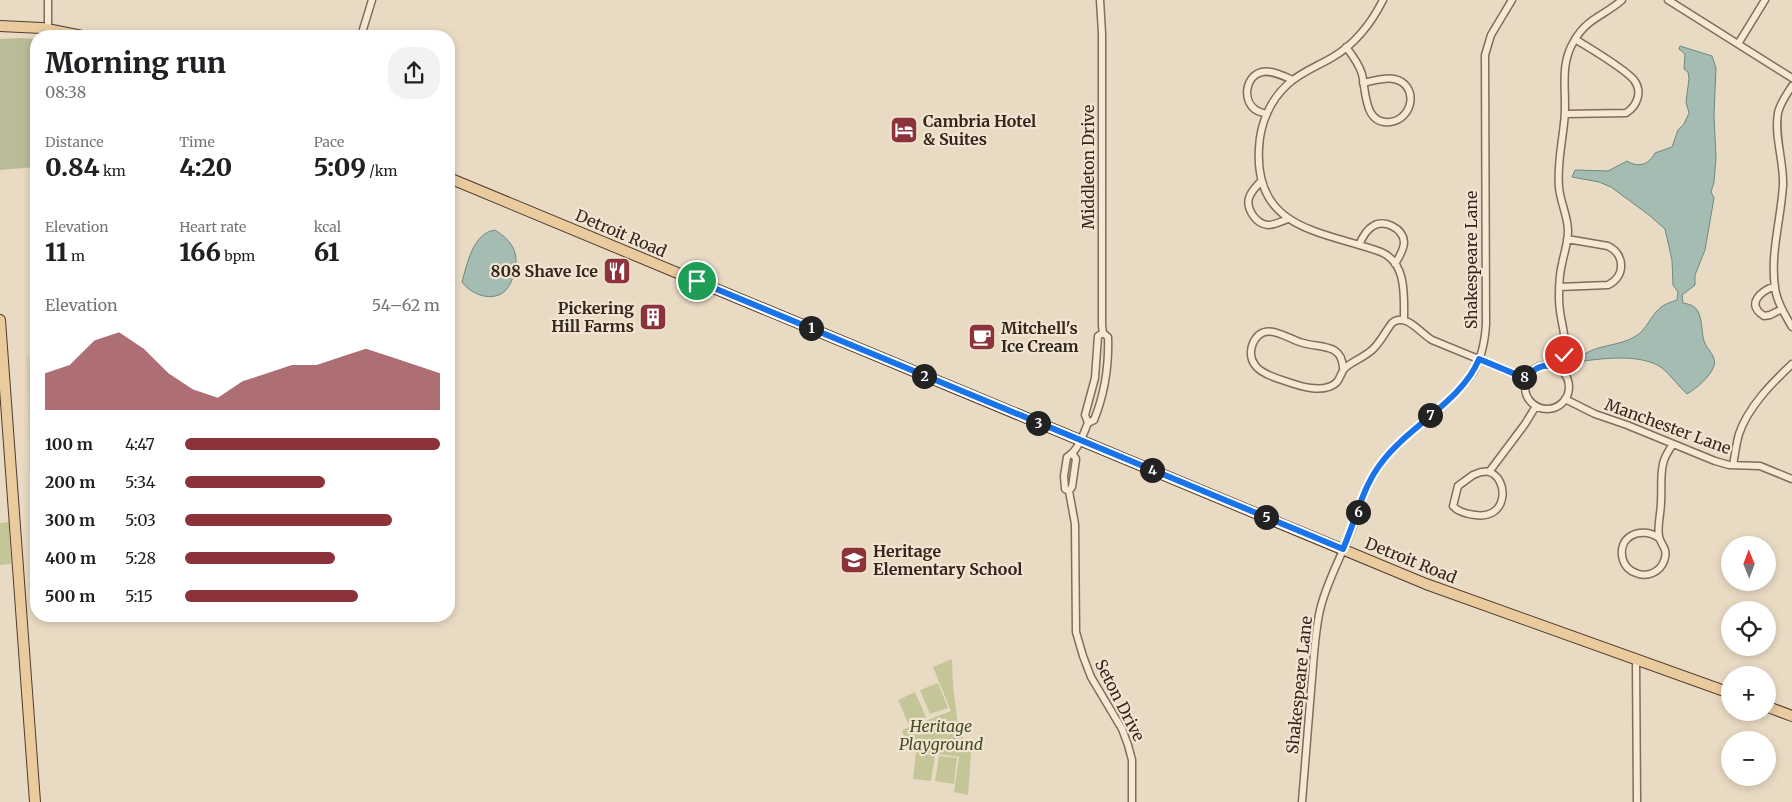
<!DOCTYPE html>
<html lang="en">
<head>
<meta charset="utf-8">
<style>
  body { margin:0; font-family:Merriweather,serif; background:#f2f2f2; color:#202124; height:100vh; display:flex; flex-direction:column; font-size:19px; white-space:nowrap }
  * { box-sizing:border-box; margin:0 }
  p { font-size:16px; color:#757577 }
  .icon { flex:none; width:28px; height:28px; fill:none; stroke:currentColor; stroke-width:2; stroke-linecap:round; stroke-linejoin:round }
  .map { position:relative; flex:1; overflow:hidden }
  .sheet { position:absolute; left:30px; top:30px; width:425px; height:592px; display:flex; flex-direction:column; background:#fff; border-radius:20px; box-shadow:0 2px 8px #0003 }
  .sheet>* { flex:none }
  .needle { width:32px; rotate:359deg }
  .tools { position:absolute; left:1721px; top:536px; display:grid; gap:10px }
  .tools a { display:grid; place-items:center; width:55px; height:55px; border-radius:50%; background:#fff; box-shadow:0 2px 8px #0003; font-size:25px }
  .pin { position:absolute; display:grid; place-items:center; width:42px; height:42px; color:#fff; margin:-21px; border:2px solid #fff; border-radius:50%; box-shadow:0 1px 5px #0007 }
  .km { position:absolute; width:25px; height:25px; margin:-12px; border-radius:50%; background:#222; color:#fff; font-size:14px; line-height:25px; text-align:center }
  .round { display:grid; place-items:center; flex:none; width:52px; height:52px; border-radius:20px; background:#f2f2f2 }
  .head { display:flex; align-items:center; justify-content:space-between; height:85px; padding:0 15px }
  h1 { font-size:28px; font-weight:800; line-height:38px }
  .stats { display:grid; grid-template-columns:repeat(3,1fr); gap:8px; height:85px; padding:5px 15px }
  .stats div { display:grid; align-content:center }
  .stats b { font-size:25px; font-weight:800 }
  .stats small { font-size:14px; font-weight:400 }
  .stats p { font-size:14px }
  .chart { height:140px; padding:10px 15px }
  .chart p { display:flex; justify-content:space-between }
  .chart svg { width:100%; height:90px; margin-top:5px; fill:#8b323a; opacity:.7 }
  ul { padding:0 15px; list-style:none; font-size:16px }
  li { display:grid; grid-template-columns:80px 60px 1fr; align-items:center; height:38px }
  li i { height:12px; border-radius:6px; background:#8b323a }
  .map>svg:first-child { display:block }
  .farmland { fill:#ded3b1 }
  .green { fill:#c5c698 }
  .cemetery { fill:#babb97 }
  .water { fill:#a5bcb3; stroke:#6d8980 }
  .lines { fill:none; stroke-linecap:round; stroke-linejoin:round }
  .minor-casing { stroke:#826c5c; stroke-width:9 }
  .primary-casing { stroke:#503c30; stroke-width:12 }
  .minor { stroke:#f5e9d5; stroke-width:6 }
  .primary { stroke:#e9cb9e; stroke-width:10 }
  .route-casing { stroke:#fff; stroke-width:10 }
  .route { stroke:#1a73e8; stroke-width:6 }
  .labels { text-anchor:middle; stroke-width:4.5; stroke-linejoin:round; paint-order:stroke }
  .poi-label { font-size:16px; font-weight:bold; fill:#33261e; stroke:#f1e5d2; text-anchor:start }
  .street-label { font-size:16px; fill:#33261e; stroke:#f1e5d2 }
  .park-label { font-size:16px; font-style:italic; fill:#474d27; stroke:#f1e5d2 }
</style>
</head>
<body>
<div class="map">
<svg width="1792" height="802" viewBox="0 0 1792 802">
  <rect width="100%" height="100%" fill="#e9dac3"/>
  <path class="farmland" d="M36,355v208h-3l-7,-207z"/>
  <path class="green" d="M9,522l2,42 -11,1v-42z
    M952,659l1,26 5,42 13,27 -3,41 -14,-3 5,-35 -44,-6 -10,-11 -3,-10 49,-19 -18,-44z
    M938,683l10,25 -18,6 -10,-24z
    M915,692l11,25 -18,6 -10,-23z
    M916,752l19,3 -4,26 -18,-2z
    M939,756l18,2 -3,26 -19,-3z"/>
  <path class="cemetery" d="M22,38l14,1v128l-36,3v-131z"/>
  <path class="water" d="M1680,46l32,10 4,12 -2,47 2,43 -2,24 -3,10 3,6 -9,52 -10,25v10l-13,10 1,8c5,1 11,2 14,7 6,9 4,21 7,31 3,9 13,15 10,25 -4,11 -17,22 -27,28 -9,-8 -16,-19 -25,-26 -19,-14 -56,-10 -78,-7l-3,-4c14,-13 38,-10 55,-21 11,-7 14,-19 23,-27 5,-5 12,-7 18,-9l1,-8 -5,-7 -1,-25 -7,-31 -16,-14 -38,-28 -12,-5 -27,-5 3,-7 33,1 19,-10c11,7 22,4 28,-8l17,-6 6,-17 6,-6 5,-11 -3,-11 3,-23 -1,-7 -4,-3 1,-15 -6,-5z
    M495,230c6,4 13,9 17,16 8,12 3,33 -6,44 -12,13 -35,5 -44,-8 5,-18 11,-49 33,-52z"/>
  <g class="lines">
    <g class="minor-casing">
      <path id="minor" d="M1100,0l2,33v293l1,7 5,4c1,29 -3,56 -14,83l-6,3 -3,-8 10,-37 3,-42 5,-3
        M1383,0c-11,22 -28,44 -50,57 -15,9 -32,15 -45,27 -18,16 -28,40 -29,64 -5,82 63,83 122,104 26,11 23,44 23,68
        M1668,0l124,78
        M48,29v-29
        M361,36l11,-36
        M1738,44l27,-44
        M1346,47c7,9 13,17 16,27 4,17 2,51 28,48 24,-3 29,-38 4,-43 -9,-2 -21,2 -31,4
        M1792,86c-5,8 -12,17 -14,27 -4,23 6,49 5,72 -2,35 -13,68 -8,103 2,14 10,27 17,39
        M1267,114c-4,-1 -8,-2 -11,-4 -14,-9 -11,-34 6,-38 10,-2 21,4 31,8
        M1565,114l61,-1c11,-7 17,-21 8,-33 -10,-12 -45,-32 -59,-41
        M1261,181c-4,5 -10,10 -12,17 -3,11 7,26 19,27 7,0 14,-4 20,-6
        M1359,245c3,-7 7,-15 14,-19 11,-7 30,2 31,16 0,8 -5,15 -9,22
        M1775,286c-14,5 -30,18 -11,30l6,-1 12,-6
        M1559,287l49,-2c17,-8 18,-30 0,-39l-41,-7
        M1525 387a22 22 0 1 1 44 0a22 22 0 1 1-44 0Z
        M1343,368c-1,-25 -23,-20 -40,-25 -16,-4 -39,-24 -50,0 -3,7 -3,16 2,22 5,8 20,13 30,16 14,5 38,13 51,2 5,-5 5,-12 10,-16 8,-6 18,-10 26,-17 8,-7 13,-18 20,-27 14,-11 28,10 40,17l95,39
        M1557,368c16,-29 2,-40 2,-70 0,-11 0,-23 3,-34 2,-11 6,-21 6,-33 0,-15 -8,-29 -9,-44 -2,-22 3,-43 5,-64 4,-28 -6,-56 10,-82 13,-23 30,-25 48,-41
        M1565,399l30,15 32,11 88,36 14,4 31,1 32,13
        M1073,454l3,5 -4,28 -3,4 -4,-2 -1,-13 3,-19c12,-7 16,-23 21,-34
        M1733,465c2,-10 3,-21 6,-31 9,-27 33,-51 53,-70
        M1481,472c3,0 6,-1 8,0 20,6 20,48 -14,43 -8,-1 -17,-3 -22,-9l5,-20 15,-11z
        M1489,472l36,-48 11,-18
        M1069,491l6,33 1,108 7,24 8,21 31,52 6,16 4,15v42
        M1659,538c-18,-13 -43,-1 -36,22 2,6 7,11 13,13 11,5 24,-1 28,-12 5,-13 -4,-16 -5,-25 -2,-10 2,-23 2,-34 1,-12 -1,-26 2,-38 1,-7 6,-14 10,-20
        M1636,660l1,142
        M1302,802c3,-41 7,-83 10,-124 2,-23 3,-46 8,-68 6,-26 19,-49 29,-74 7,-17 11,-36 20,-53 22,-46 74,-68 103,-109 9,-14 13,-33 14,-50l-1,-269 6,-20 21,-35"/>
    </g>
    <g class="primary-casing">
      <path id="primary" d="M0,26l42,2 40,8
        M449,178l977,406 304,109
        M0,320l35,482
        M1768,707l24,9"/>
    </g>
    <use href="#minor" class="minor"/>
    <use href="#primary" class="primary"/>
  </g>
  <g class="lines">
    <g class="route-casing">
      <path id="route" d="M697,281l646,268c13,-29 19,-62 39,-87 26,-35 81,-62 97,-103l48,20c6,-12 18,-16 30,-11l7,-13"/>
    </g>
    <use href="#route" class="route"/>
  </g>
  <defs>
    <g id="hotel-square" transform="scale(1.4375)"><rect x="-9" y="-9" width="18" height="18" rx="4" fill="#8b323a" stroke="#f1e5d2"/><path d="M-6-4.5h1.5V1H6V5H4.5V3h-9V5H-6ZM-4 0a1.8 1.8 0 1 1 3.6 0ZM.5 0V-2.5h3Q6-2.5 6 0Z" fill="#fff"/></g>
    <g id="restaurant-square" transform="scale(1.4375)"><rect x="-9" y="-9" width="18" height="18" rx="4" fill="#8b323a" stroke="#f1e5d2"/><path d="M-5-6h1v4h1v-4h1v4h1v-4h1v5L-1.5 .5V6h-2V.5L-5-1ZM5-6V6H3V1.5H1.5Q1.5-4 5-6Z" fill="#fff"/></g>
    <g id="building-square" transform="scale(1.4375)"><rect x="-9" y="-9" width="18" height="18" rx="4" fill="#8b323a" stroke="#f1e5d2"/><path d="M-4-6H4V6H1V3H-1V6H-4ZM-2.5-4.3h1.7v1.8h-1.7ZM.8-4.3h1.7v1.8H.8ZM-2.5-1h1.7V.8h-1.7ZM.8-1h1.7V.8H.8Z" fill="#fff"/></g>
    <g id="cafe-square" transform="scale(1.4375)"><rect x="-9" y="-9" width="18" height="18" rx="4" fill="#8b323a" stroke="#f1e5d2"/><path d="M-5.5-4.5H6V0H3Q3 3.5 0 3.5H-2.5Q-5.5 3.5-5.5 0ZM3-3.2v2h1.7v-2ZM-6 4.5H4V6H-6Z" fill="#fff"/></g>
    <g id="school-square" transform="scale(1.4375)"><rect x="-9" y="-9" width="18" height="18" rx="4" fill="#8b323a" stroke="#f1e5d2"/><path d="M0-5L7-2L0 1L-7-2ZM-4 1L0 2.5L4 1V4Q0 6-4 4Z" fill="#fff"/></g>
  </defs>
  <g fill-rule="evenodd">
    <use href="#hotel-square" x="904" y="130"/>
    <use href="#restaurant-square" x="617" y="271"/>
    <use href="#building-square" x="653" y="317"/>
    <use href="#cafe-square" x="982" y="337"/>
    <use href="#school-square" x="854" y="560"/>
  </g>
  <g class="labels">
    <g class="poi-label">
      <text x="923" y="127">Cambria Hotel<tspan x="923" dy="18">&amp; Suites</tspan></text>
      <text x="598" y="277" text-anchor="end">808 Shave Ice</text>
      <text x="634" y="314" text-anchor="end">Pickering<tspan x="634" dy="18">Hill Farms</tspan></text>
      <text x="1001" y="334">Mitchell's<tspan x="1001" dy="18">Ice Cream</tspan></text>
      <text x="873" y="557">Heritage<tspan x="873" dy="18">Elementary School</tspan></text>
    </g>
    <g class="street-label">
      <text transform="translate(1088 167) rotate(-90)" y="6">Middleton Drive</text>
      <text transform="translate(621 233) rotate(23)" y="6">Detroit Road</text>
      <text transform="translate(1471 260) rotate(-90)" y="6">Shakespeare Lane</text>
      <text transform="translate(1668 426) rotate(20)" y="6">Manchester Lane</text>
      <text transform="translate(1411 560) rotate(22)" y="6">Detroit Road</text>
      <text transform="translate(1299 685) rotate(-84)" y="6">Shakespeare Lane</text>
      <text transform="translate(1120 700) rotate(63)" y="6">Seton Drive</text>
    </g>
    <g class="park-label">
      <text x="941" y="732">Heritage<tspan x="941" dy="18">Playground</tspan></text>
    </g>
  </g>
</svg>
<div class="tools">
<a><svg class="needle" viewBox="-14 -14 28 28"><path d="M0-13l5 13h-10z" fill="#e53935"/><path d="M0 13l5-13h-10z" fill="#757577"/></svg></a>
<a><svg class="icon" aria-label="locate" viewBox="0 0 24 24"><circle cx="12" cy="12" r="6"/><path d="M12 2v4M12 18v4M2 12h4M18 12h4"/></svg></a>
<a>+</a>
<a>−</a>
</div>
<div class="pin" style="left:697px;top:281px;background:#1e9e55"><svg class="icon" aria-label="arrive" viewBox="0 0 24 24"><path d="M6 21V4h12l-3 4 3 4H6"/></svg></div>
<div class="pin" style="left:1564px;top:355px;background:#d93025"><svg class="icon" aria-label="check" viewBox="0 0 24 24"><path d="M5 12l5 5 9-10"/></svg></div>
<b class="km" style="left:811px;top:328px">1</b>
<b class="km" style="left:924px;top:376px">2</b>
<b class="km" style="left:1038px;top:423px">3</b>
<b class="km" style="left:1152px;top:470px">4</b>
<b class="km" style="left:1266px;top:517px">5</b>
<b class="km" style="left:1358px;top:512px">6</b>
<b class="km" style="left:1430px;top:415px">7</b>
<b class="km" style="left:1524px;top:377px">8</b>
<section class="sheet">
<div class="head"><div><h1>Morning run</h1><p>08:38</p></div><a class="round"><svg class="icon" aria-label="share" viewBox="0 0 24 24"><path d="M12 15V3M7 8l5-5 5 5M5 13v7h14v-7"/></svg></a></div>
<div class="stats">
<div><p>Distance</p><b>0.84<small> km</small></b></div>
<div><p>Time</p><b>4:20</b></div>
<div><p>Pace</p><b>5:09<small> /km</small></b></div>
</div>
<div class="stats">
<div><p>Elevation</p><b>11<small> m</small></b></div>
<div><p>Heart rate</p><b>166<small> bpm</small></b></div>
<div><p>kcal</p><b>61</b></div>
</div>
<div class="chart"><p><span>Elevation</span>54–62 m</p>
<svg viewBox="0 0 160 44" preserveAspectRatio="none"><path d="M0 44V26L10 22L20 10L30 6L40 14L50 26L60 34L70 38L80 30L90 26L100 22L110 22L120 18L130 14L140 18L150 22L160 26V44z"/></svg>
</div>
<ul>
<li><b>100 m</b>4:47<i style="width:100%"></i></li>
<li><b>200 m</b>5:34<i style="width:55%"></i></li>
<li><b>300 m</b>5:03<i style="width:81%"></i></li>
<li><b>400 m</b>5:28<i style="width:59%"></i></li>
<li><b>500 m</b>5:15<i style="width:68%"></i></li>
</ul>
</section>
</div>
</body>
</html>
